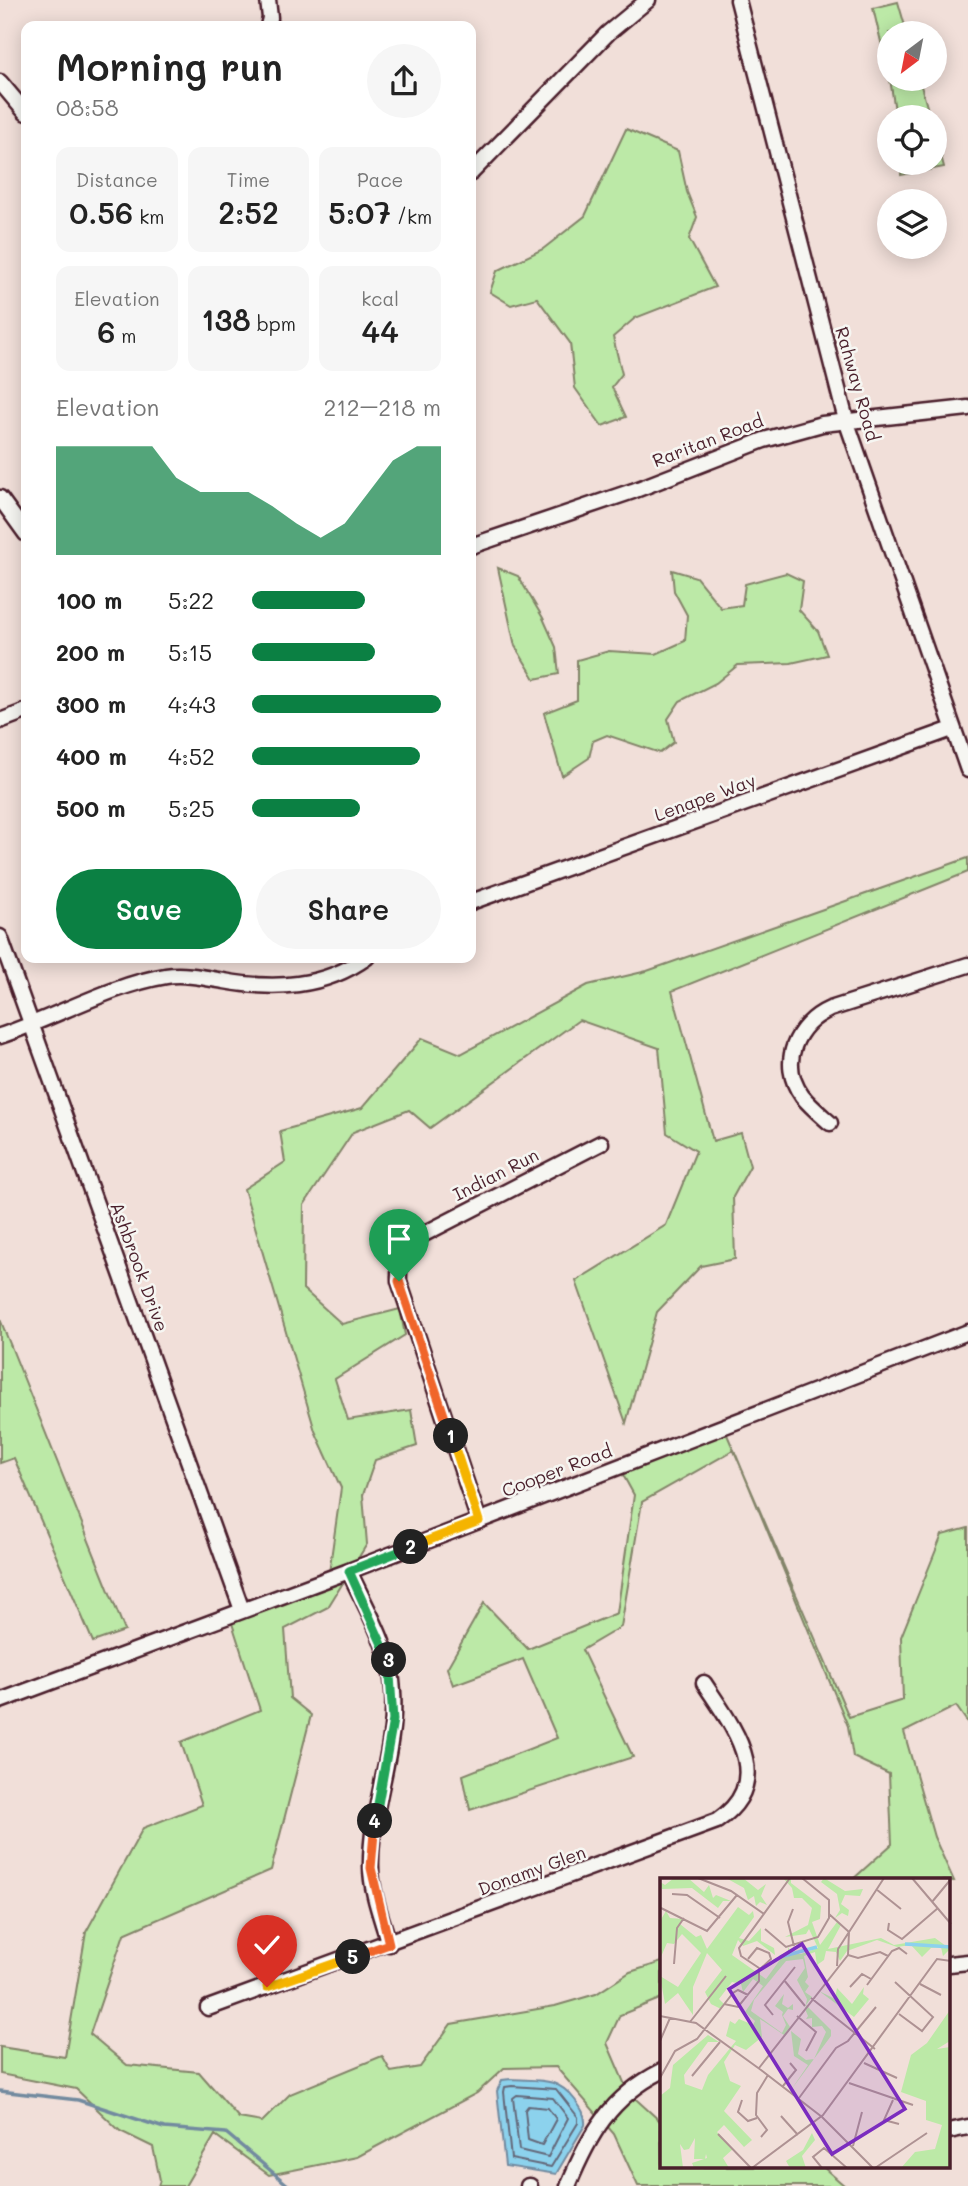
<!DOCTYPE html>
<html lang="en">
<head>
<meta charset="utf-8">
<style>
  body { margin:0; font-family:Mali,sans-serif; background:#f6f6f6; color:#222; height:100vh; display:flex; flex-direction:column; font-size:26px; white-space:nowrap }
  * { box-sizing:border-box; margin:0 }
  p { font-size:23px; color:#767676 }
  .icon { flex:none; width:38px; height:38px; fill:none; stroke:currentColor; stroke-width:2; stroke-linecap:round; stroke-linejoin:round }
  .map { position:relative; flex:1; overflow:hidden }
  .side { position:absolute; left:21px; top:21px; width:455px; height:942px; display:flex; flex-direction:column; background:#fff; border-radius:14px; box-shadow:0 4px 18px #0003 }
  .side>* { flex:none }
  .needle { width:46px; rotate:212deg }
  .controls { position:absolute; left:877px; top:21px; display:grid; gap:14px }
  .controls a { display:grid; place-items:center; width:70px; height:70px; border-radius:50%; background:#fff; box-shadow:0 4px 18px #0003; font-size:35px }
  .pin { position:absolute; display:grid; place-items:center; width:60px; height:60px; color:#fff; margin:-72px -30px; border-radius:50% 50% 50% 0; rotate:-45deg; box-shadow:0 0 7px #0007 }
  .pin .icon { rotate:45deg }
  .km { position:absolute; width:35px; height:35px; margin:-18px; border-radius:50%; background:#222; color:#fff; font-size:19px; line-height:35px; text-align:center }
  .round { display:grid; place-items:center; flex:none; width:74px; height:74px; border-radius:37px; background:#f6f6f6 }
  .head { display:flex; align-items:center; justify-content:space-between; height:119px; padding:0 35px }
  h1 { font-size:38px; font-weight:600; line-height:52px }
  .stats { display:grid; grid-template-columns:repeat(3,1fr); gap:10px; height:119px; padding:7px 35px }
  .stats div { display:grid; align-content:center; border-radius:14px; background:#f6f6f6; text-align:center }
  .stats b { font-size:30px; font-weight:600 }
  .stats small { font-size:19px; font-weight:400 }
  .stats p { font-size:19px }
  .chart { height:196px; padding:14px 35px }
  .chart p { display:flex; justify-content:space-between }
  .chart svg { width:100%; height:126px; margin-top:7px; fill:#0b8043; opacity:.7 }
  .button { display:flex; gap:14px; margin-top:auto; padding:14px 35px }
  .button a { flex:1; height:80px; border-radius:42px; background:#0b8043; color:#fff; font-size:28px; font-weight:600; line-height:80px; text-align:center }
  .button a+a { background:#f6f6f6; color:#222 }
  ul { padding:0 35px; list-style:none; font-size:23px }
  li { display:grid; grid-template-columns:112px 84px 1fr; align-items:center; height:52px }
  li i { height:18px; border-radius:9px; background:#0b8043 }
  .map>svg:first-child { display:block }
  .green { fill:#bce9a7; stroke:#838469; stroke-width:2 }
  .water { fill:#8cd2ed; stroke:#728a9f; stroke-width:2 }
  .lines { fill:none; stroke-linecap:round; stroke-linejoin:round }
  .shore { stroke:#646779; stroke-width:2 }
  .stream { stroke:#728a9f; stroke-width:3.5 }
  .minor-casing { stroke:#4a1f2b; stroke-width:19 }
  .minor { stroke:#f6f6f2; stroke-width:14 }
  .split-1-casing { stroke:#fff; stroke-width:14 }
  .split-2-casing { stroke:#fff; stroke-width:14 }
  .split-3-casing { stroke:#fff; stroke-width:14 }
  .split-4-casing { stroke:#fff; stroke-width:14 }
  .split-5-casing { stroke:#fff; stroke-width:14 }
  .split-6-casing { stroke:#fff; stroke-width:14 }
  .split-1 { stroke:#f0652b; stroke-width:9 }
  .split-2 { stroke:#f5b400; stroke-width:9 }
  .split-3 { stroke:#22a559; stroke-width:9 }
  .split-4 { stroke:#22a559; stroke-width:9 }
  .split-5 { stroke:#f0652b; stroke-width:9 }
  .split-6 { stroke:#f5b400; stroke-width:9 }
  .labels { text-anchor:middle; stroke-width:5; stroke-linejoin:round; paint-order:stroke }
  .street-label { font-size:18px; fill:#4a1f2b; stroke:#f6f6f2 }
  .inset-river { fill:none; stroke:#8cd2ed; stroke-width:3.5 }
  .inset-road { fill:none; stroke:#ae9293; stroke-width:2 }
  .view { fill:#7b2cbf; fill-opacity:0.15; stroke:#7b2cbf; stroke-width:3.5 }
  .inset-edge { fill:none; stroke:#4a1f2b; stroke-width:3.5 }
</style>
</head>
<body>
<div class="map">
<svg width="968" height="2186" viewBox="0 0 968 2186">
  <rect width="100%" height="100%" fill="#f1dfd9"/>
  <filter id="ink" filterUnits="userSpaceOnUse"><feTurbulence type="fractalNoise" baseFrequency=".0143" numOctaves="2"/><feDisplacementMap in="SourceGraphic" scale="14" xChannelSelector="R" yChannelSelector="G"/><feConvolveMatrix kernelMatrix="1 2 1 2 8 2 1 2 1" color-interpolation-filters="sRGB"/></filter>
  <g filter="url(#ink)">
    <path class="green" d="M898,2l9,31h-18v43l-16,-68z
      M890,79h29l11,38h-34z
      M626,129l52,22 9,41 10,25 -8,22 26,48 -80,31 -22,19 9,37 -10,13 14,30 -24,9 -27,-38 -5,-45 -33,-45 -26,7 -21,-13 7,-21 46,-22 42,-33z
      M935,133l9,34 -43,8v-12h33z
      M498,568l20,8 25,42 13,29 3,27 -24,5 -20,-33z
      M672,570l24,7 25,31 21,-3 3,-21 41,-11 17,8 -4,29 19,21 9,24 -36,8 -53,2 -22,18 -36,18 -12,18 6,23 -14,11 -53,-18 -14,6 -4,17 -27,18 -18,-63 33,-13v-40l32,-9 47,3 29,-13 2,-26 -13,-24z
      M968,858v14l-296,119 41,150 28,-8 9,33 -17,31 2,62 -34,7 -44,46 -31,111 -50,-142 90,-56 30,-74 -29,-18 -8,-85 -80,-28 -149,108 -21,-18 -56,22 -49,73 -1,84 39,35 58,-15 5,26 -70,44 13,41 63,-10 6,36 -42,14 -12,35 4,49 -39,63 -43,22 5,69 21,17 -40,155 -147,64 -34,100 37,31 72,7 40,46 23,4 28,-28 92,-38 9,16 29,-5 31,-43 104,-18 41,-12 34,-22 32,-10v36l-42,17 -13,28 21,49 33,30 1,45h161l22,19h-207l-24,-52 -58,-67 -52,1 -27,25 -120,64 -88,18 -54,-40 -30,51h-27l2,-6 -7,-33 -33,-16 -44,-42 -76,-15v-27l65,10 21,-125 57,-104 59,-23 -21,-63 79,-32 -31,-96 99,-34 13,-92 -26,-57 -71,-242 41,-27 -5,-31 82,-23 60,-70 39,16 127,-69 59,-14z
      M0,1319l125,312 -32,11 -79,-184 -14,5z
      M722,1423l127,294 54,-17 -2,-63 41,-102 26,-7v195l-12,-17 -52,26 30,105 20,44 -102,-1 40,-36 -3,-70 -36,-17 -5,-31 -114,-276 -92,52 -21,125 -39,23 51,107 -163,53 -7,-35 94,-37 -34,-79 -70,26 -6,-17 37,-65 44,46 89,-36 17,-118 -16,-29z"/>
    <path class="water" d="M511,2079c28,2 46,-3 64,21 6,8 11,15 10,25l-29,49 -51,-8 -8,-75 5,-11z"/>
    <g class="lines">
      <path class="shore" d="M512,2086l44,3 22,28v6l-27,44 -40,-8 -7,-67 1,-5z
        M517,2095l36,3 15,20 -20,39 -29,-7 -6,-52z
        M528,2106l20,2 8,11 -14,26 -14,-5 -3,-30z"/>
      <path class="stream" d="M0,2091l78,9 86,28 62,5 63,53"/>
      <g class="minor-casing">
        <path id="minor" d="M268,0l2,18 -2,8
          M738,0l108,420 122,350
          M0,82l26,31
          M471,173l137,-140 40,-33
          M0,498l26,36
          M471,546l162,-55 131,-51 58,-16 146,-16
          M0,721l26,-10
          M471,902l481,-173
          M0,937l242,673
          M0,1036c54,-18 111,-51 166,-60 18,-3 40,2 58,5 50,9 100,7 143,-24
          M830,1123c-9,-8 -20,-17 -28,-27 -24,-33 -6,-72 28,-87l138,-44
          M479,1521l-80,-240c-1,-22 5,-31 21,-45l181,-93
          M349,1571c18,39 42,77 44,120 4,59 -23,116 -22,175 0,26 11,53 18,78
          M0,1701l349,-130 619,-239
          M949,1964l19,-2
          M208,2008l509,-187c60,-41 15,-95 -13,-138
          M949,2131l19,-4
          M528,2186h2
          M568,2186c21,-51 42,-89 94,-115"/>
      </g>
      <use href="#minor" class="minor"/>
    </g>
  </g>
  <g class="lines" filter="url(#ink)">
    <g class="split-1-casing">
      <path id="split-1" d="M399,1281l52,155"/>
    </g>
    <g class="split-2-casing">
      <path id="split-2" d="M411,1547l68,-26 -28,-85"/>
    </g>
    <g class="split-3-casing">
      <path id="split-3" d="M389,1660l-40,-89 62,-24"/>
    </g>
    <g class="split-4-casing">
      <path id="split-4" d="M375,1821l18,-101 -4,-60"/>
    </g>
    <g class="split-5-casing">
      <path id="split-5" d="M353,1957l36,-13 -18,-76 4,-47"/>
    </g>
    <g class="split-6-casing">
      <path id="split-6" d="M267,1987l86,-30"/>
    </g>
    <use href="#split-1" class="split-1"/>
    <use href="#split-2" class="split-2"/>
    <use href="#split-3" class="split-3"/>
    <use href="#split-4" class="split-4"/>
    <use href="#split-5" class="split-5"/>
    <use href="#split-6" class="split-6"/>
  </g>
  <g class="labels">
    <g class="street-label">
      <text transform="translate(857 384) rotate(74)" y="6">Rahway Road</text>
      <text transform="translate(708 441) rotate(-21)" y="6">Raritan Road</text>
      <text transform="translate(705 798) rotate(-20)" y="6">Lenape Way</text>
      <text transform="translate(496 1175) rotate(-27)" y="6">Indian Run</text>
      <text transform="translate(139 1267) rotate(70)" y="6">Ashbrook Drive</text>
      <text transform="translate(557 1471) rotate(-21)" y="6">Cooper Road</text>
      <text transform="translate(532 1871) rotate(-20)" y="6">Donamy Glen</text>
    </g>
  </g>
  <g transform="translate(660 1878)">
    <rect width="290" height="290" fill="#f1dfd9"/>
    <path d="M14,0h14l16,14 5,-7 4,13 3,-3 15,6h-8l-5,7 -26,-20 -30,1 -2,-7 5,3zM66,0h17l15,12 8,-6 -5,12 6,9 -7,-3 -4,4 -2,-10 -6,4 -4,-12zM123,0h8v5l30,23 -1,13 -8,3 8,23 17,-23 4,3 -13,24 53,-11 13,7 41,-7 15,11 -7,7 -2,-9 -10,1 -9,9 -11,-12 -14,2 -20,-7 -30,11 -7,10 -4,-9 -10,-1 -2,9 -7,5 -2,-13 -11,4 4,21 -3,5 4,4 -4,6 7,5 -6,8 25,25v6l-40,54 17,-25 -14,-9 -3,-25 10,8 -3,15 8,6 8,-1 12,-27 -4,-6 -10,1v-9l-6,1 2,-3 -3,-7 2,-10 -10,-19 8,-12 -2,-9 -17,2 -32,39 -3,11 31,22 4,-8 -4,-10 1,-3 -8,-6 9,-12 -2,10 6,4 5,-4v6l-5,-1 -5,7 7,11 -6,8 -24,-16 2,18 -16,13 -11,-5 -11,17 6,19 11,5 -17,25 28,29 -8,7 -20,-22 -7,7 16,17 -10,9 6,10h-35l-2,-5 15,-5 -1,-4 -1,5h-11l1,-21 -6,11 -5,1 -4,-6 3,24h-23v-72l10,-8 3,-23 35,-30 11,7h-11l-24,33 1,9 17,6 6,-15 28,-34 -10,-5 4,-15 5,3 4,-5 14,6 2,-4 -10,-9 18,-26 -10,-7 -10,13 -2,-8 -9,-2 -13,17 5,5 -3,5 -10,-5 -6,-12 17,-22 -15,-17 -14,34v28l-15,-22 -13,11 -5,-28 18,11 23,-34 -19,-19 -8,10 -7,-1 -7,16v-38l6,-10 4,7 13,1 -3,5 16,13 5,-2 6,14 31,-42 11,8 4,-4 1,6 -15,21 10,3 12,-13v13l13,7 1,7 -18,-14 -14,5 -5,-6 -6,15 34,24 16,-22h6v-10l4,7h9l17,-6 -9,-19 -3,5 -21,3 23,-12 4,-17 -10,-10h-8l-2,-10zM164,0l21,13 18,-2 -3,7 -15,-1 -4,9 8,6 -1,6 -6,-3 -7,5 5,-8 -3,-16 -16,-12zM204,109l-1,7 6,5 -15,18 -35,-26 16,8 2,-11 15,16zM290,132v31l-13,8 13,-2v121h-49l14,-16 20,-3 7,-24 -16,-5v-19l-25,-9 10,-37 16,-12zM152,255l3,7 -13,16 4,12h-16l-4,-7 17,-11z" fill="#bce9a7"/>
    <path class="inset-river" d="M245,66l46,3M120,79l37,-10"/>
    <path class="inset-road" d="M38,0l33,13 33,23M252,0l39,46M216,11l25,20M12,16l15,1 33,23M272,24l19,-23M1,30l46,23 30,-36M133,31l-5,13 6,24M169,36l20,18M229,45l-1,7 14,9 36,-31M105,51l21,18 32,-10 11,-19v-18l-27,-22M188,77l10,3 22,-6 8,4M88,81l9,-11 12,5 2,6 -12,11M14,86l3,-36 7,-10M177,88l1,-17 46,-71M124,102l21,26M235,104l38,35 -11,14 -23,-17M260,106l21,11M207,107l25,-34 7,-3 8,6M190,109l12,-13 9,5M151,120l64,51M64,126l14,3 21,-26v-13l-18,-12 -2,-8 51,-70M113,137l-8,-10 30,-38M0,138l36,7 65,47 61,47 51,51M137,138l19,16 -10,19M30,144l36,-46M0,163l10,-23M204,185l33,15M99,190l89,-113 1,-23M32,198l28,-34M0,200l15,-27 22,-12 36,-46 5,-3 10,5M189,205l64,22M123,208l13,-16 -6,-7M139,220l37,-50 12,-7 28,-34M82,222l-4,12 10,9 9,-3M233,222l-9,20 15,4M121,238l17,19M58,256l33,34M101,259l6,-7 -11,-15 1,-22 11,-18M193,268l9,-34M92,290l71,-53 114,-156 14,2M162,290l-9,-11 11,-9 23,20M215,290l52,-35"/>
    <path class="view" d="M142,66l103,165 -73,45 -103,-165z"/>
    <rect width="290" height="290" class="inset-edge"/>
  </g>
</svg>
<div class="controls">
<a><svg class="needle" viewBox="-14 -14 28 28"><path d="M0-13l5 13h-10z" fill="#e53935"/><path d="M0 13l5-13h-10z" fill="#767676"/></svg></a>
<a><svg class="icon" aria-label="locate" viewBox="0 0 24 24"><circle cx="12" cy="12" r="6"/><path d="M12 2v4M12 18v4M2 12h4M18 12h4"/></svg></a>
<a><svg class="icon" aria-label="layers" viewBox="0 0 24 24"><path d="M12 4l9 5-9 5-9-5zM3 14l9 5 9-5"/></svg></a>
</div>
<div class="pin" style="left:399px;top:1281px;background:#1e9e55"><svg class="icon" aria-label="arrive" viewBox="0 0 24 24"><path d="M6 21V4h12l-3 4 3 4H6"/></svg></div>
<div class="pin" style="left:267px;top:1987px;background:#d93025"><svg class="icon" aria-label="check" viewBox="0 0 24 24"><path d="M5 12l5 5 9-10"/></svg></div>
<b class="km" style="left:451px;top:1436px">1</b>
<b class="km" style="left:411px;top:1547px">2</b>
<b class="km" style="left:389px;top:1660px">3</b>
<b class="km" style="left:375px;top:1821px">4</b>
<b class="km" style="left:353px;top:1957px">5</b>
<section class="side">
<div class="head"><div><h1>Morning run</h1><p>08:58</p></div><a class="round"><svg class="icon" aria-label="share" viewBox="0 0 24 24"><path d="M12 15V3M7 8l5-5 5 5M5 13v7h14v-7"/></svg></a></div>
<div class="stats">
<div><p>Distance</p><b>0.56<small> km</small></b></div>
<div><p>Time</p><b>2:52</b></div>
<div><p>Pace</p><b>5:07<small> /km</small></b></div>
</div>
<div class="stats">
<div><p>Elevation</p><b>6<small> m</small></b></div>
<div><b>138<small> bpm</small></b></div>
<div><p>kcal</p><b>44</b></div>
</div>
<div class="chart"><p><span>Elevation</span>212–218 m</p>
<svg viewBox="0 0 160 44" preserveAspectRatio="none"><path d="M0 44V6L10 6L20 6L30 6L40 6L50 17L60 22L70 22L80 22L90 27L100 33L110 38L120 33L130 22L140 11L150 6L160 6V44z"/></svg>
</div>
<ul>
<li><b>100 m</b>5:22<i style="width:60%"></i></li>
<li><b>200 m</b>5:15<i style="width:65%"></i></li>
<li><b>300 m</b>4:43<i style="width:100%"></i></li>
<li><b>400 m</b>4:52<i style="width:89%"></i></li>
<li><b>500 m</b>5:25<i style="width:57%"></i></li>
</ul>
<div class="button"><a>Save</a><a>Share</a></div>
</section>
</div>
</body>
</html>
